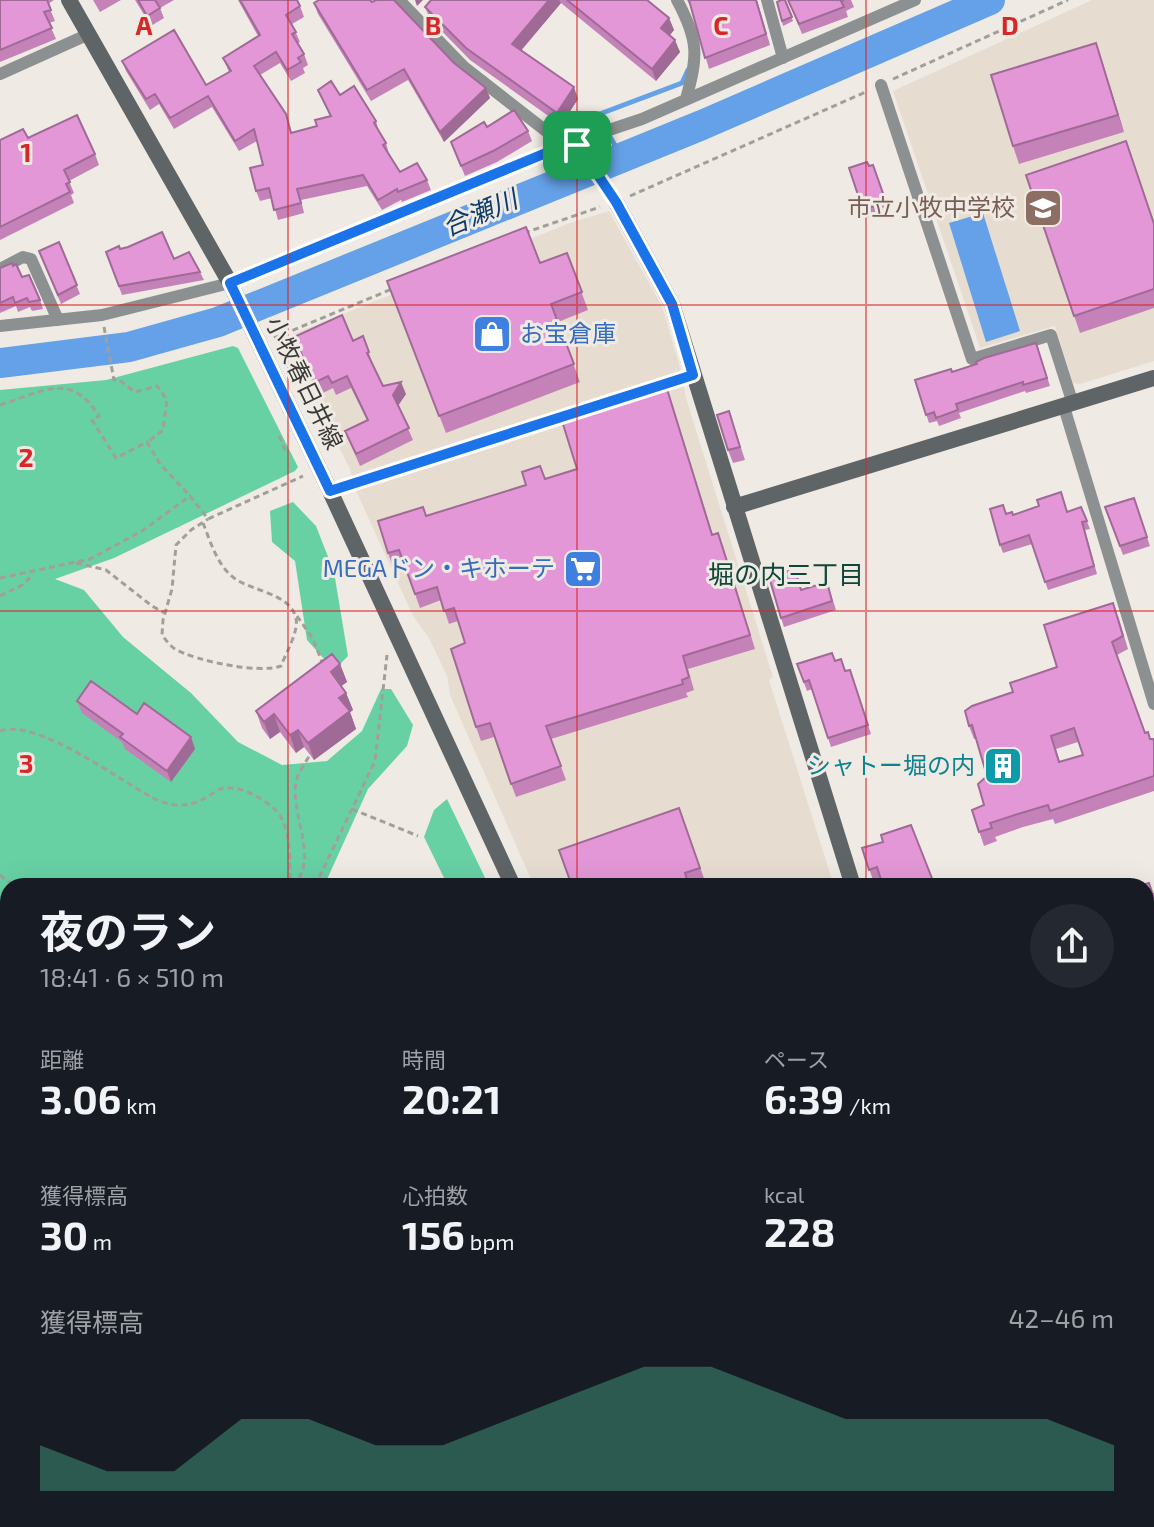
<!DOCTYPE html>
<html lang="ja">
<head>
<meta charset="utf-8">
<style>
  body { margin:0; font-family:"Exo 2","Noto Sans JP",sans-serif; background:#242831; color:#f1f3f6; height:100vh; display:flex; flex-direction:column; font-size:30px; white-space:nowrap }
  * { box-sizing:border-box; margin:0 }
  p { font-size:26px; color:#9ea1a6 }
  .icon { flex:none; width:44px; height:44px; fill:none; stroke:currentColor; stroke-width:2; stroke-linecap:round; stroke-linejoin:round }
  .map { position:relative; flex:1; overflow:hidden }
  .details { position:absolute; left:0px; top:878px; width:1154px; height:650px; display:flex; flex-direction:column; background:#171b24; border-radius:24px 24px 0 0; box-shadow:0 8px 32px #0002 }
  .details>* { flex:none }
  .pin { position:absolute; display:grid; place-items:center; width:68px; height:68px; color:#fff; margin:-34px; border-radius:16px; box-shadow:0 4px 12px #0006 }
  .round { display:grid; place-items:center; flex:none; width:84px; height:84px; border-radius:42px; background:#242831 }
  .head { display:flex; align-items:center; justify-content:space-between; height:136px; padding:0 40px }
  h1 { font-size:44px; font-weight:700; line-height:60px }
  .metrics { display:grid; grid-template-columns:repeat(3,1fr); gap:12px; height:136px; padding:8px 40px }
  .metrics div { display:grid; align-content:center }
  .metrics b { font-size:40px; font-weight:700 }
  .metrics small { font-size:22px; font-weight:400 }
  .metrics p { font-size:22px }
  .chart { height:224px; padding:16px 40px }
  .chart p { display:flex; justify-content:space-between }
  .chart svg { width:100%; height:144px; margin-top:8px; fill:#357564; opacity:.7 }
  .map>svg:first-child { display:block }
  .built { fill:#e6ddd0 }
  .green { fill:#67d1a4 }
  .water { fill:#64a1e8 }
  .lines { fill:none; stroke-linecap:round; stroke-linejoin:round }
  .stream { stroke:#64a1e8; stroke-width:5 }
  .river { stroke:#64a1e8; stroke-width:30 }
  .path { stroke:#a29f9a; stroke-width:3; stroke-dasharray:6 4; stroke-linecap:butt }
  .street { stroke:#8c9091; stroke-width:12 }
  .secondary { stroke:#5f6566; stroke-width:16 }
  .wall { fill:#c482b9; fill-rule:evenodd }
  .shaded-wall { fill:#a06a96 }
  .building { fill:#e497d7; stroke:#a06a96; stroke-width:2; fill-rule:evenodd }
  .route-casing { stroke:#fff; stroke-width:16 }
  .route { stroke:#1a73e8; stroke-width:10 }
  .grid { fill:none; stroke:#d62828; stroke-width:2; stroke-opacity:0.55 }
  .labels { text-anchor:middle; stroke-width:6; stroke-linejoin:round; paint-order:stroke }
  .education-label { font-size:24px; fill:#785e54; stroke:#efebe4; text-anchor:end }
  .shop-label { font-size:24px; fill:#366cbe; stroke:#efebe4; text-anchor:start }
  .street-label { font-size:24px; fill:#3c3a38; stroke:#efebe4 }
  .culture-label { font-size:24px; fill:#0d838f; stroke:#efebe4; text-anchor:end }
  .water-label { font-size:26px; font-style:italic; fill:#103b68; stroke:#efebe4 }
  .neighbourhood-label { font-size:26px; fill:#0f4639; stroke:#efebe4 }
  .grid-label { font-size:26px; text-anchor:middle; font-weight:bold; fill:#d62828; stroke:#efebe4; stroke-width:6; stroke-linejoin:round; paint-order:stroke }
</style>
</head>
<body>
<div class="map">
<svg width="1154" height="1527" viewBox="0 0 1154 1527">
  <rect width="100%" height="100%" fill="#efebe4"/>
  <path class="built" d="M1092,0h62v361l-74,23 -7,-1 -18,-57 -75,22 -87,-257z
    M609,211l53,95 17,57 7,35 87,279 -4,3 65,206h-300l-84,-191 -3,-19 -18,-38 -16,-22 -56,-123 -7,-24 -67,-131 287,-115z"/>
  <path class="green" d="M233,346l5,2 60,119 -3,4 -181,87 -59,21 29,11 39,47 68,56 47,49 44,23 45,-4 35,-30 19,-42h10l22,36 -6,21 -39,43 -44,97h-316v269l-8,5v-770l106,-10z
    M293,502l23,24 18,46 14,84 -14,14 -27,-30 -12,-79 -23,-19 -2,-31z
    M447,799l42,87h-41l-24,-49 10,-27z
    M0,1200l8,2v318h624l-2,7h-630z"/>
  <path class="water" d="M983,213l37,118 -34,11 -37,-119z"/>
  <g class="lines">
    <path class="stream" d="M622,157l-25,-42 85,-32 6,-13"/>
    <path class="river" d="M0,363l129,-16 89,-25 484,-197 288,-125"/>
    <path class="path" d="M893,79l175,-79
      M630,196l238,-105
      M524,233l76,-26
      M104,327l10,53h5l16,12 22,-6 10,14 -4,30 -14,11
      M274,338l118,-49
      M0,405c42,-13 70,-35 99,11l-7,4 24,38 31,-16 13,22 30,32
      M318,416l8,20
      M279,436l8,18
      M203,523c8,20 14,42 31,55 17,13 56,15 62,40 3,13 -10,35 -15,48 -22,8 -85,-5 -106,-17 -6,-4 -9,-9 -13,-14l1,-15 9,-31 4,-44 15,-15 17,-11
      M76,563l30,7 46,36 13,7
      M0,578l90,-19 52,-28 48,-35 18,23 95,-43
      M0,596l24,-12 9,-10
      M297,616l16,23 9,23
      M0,731c37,-13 119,49 153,67 18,9 35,10 52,0 5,-2 11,-8 15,-9 17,-5 39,7 51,17 23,17 17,55 20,80
      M352,809l66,27
      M0,875l14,11
      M293,886c27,-28 -3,-71 3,-104 2,-10 10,-20 15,-29
      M315,886l60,-125 12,-106
      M0,949l8,4
      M0,971l8,-6
      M0,1072h8
      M0,1090l4,8
      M0,1103l8,-13
      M0,1222l8,20
      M0,1297l8,23
      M0,1395l8,11
      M306,1520l2,7
      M329,1520l1,7
      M364,1527l5,-7
      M494,1527l1,-7
      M559,1527l3,-7
      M636,1527l2,-7"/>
    <path class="street" d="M399,0l65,67 100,78
      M677,0c22,41 21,56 9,99
      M767,0l16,58
      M0,74l89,-40
      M881,85l91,274 79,-24 22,69
      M575,141l41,61
      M0,269l23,-12 8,2 27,61
      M0,326l102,-11 128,-32 334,-138 78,-26 273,-119
      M1064,407l90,297
      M330,491l363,-116
      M1146,1104l8,20
      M1126,1520l4,7"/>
    <path class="secondary" d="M69,0l161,283 100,208 183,395
      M616,202l56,102 181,582
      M734,507l420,-129
      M1146,964l8,-2
      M771,1520l3,7"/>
  </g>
  <path class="wall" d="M0,0h54l-6,4 7,17 -6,2 7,16 -56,23z
    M93,0h28l-21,12z
    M135,0h39l-14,8 4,10 -13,8z
    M238,0h59l3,6 4,11 -12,7 8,18 -2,1 6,11 4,11 -5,3 2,5 -14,8 -11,-18 -20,12 26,39 6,19 25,-7 13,-10 -12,-26 22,5 36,26 3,11 7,11 3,11 11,18 27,8 4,10 -29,12 -1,-2 -19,10 -15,-24 -66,14 3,13 -26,7 -6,-22 -12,3 -4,-10 7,-26 -6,-24 -18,10 -27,-44 -38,22 -15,-25 -9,6 -24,-39 -4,-10 84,24 23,-13 -6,-14 35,-22z
    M431,0h216l22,18 5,12 -4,5 10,17 -24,29 -95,-78 -40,48 57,48 -17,26 -91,-65 -40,-41 -5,-12z
    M687,0h70l13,45 -61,24 -18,-62z
    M785,0l8,21 -10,5 -6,-24z
    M788,0h63l3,7 -8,4 2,6 -46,17z
    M372,2l114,86 4,10 -46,44 -36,-62 -37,21 -53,-87 -4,-11z
    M1102,61l22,71 -105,32 -6,-18z
    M487,127l41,4 4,10 -35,21 -32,14 -14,-34z
    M28,138l67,16 4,11 -30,16 5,12 -3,2 3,8 -74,37v-100z
    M873,165l14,42 -5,1 2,4 -18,6 -17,-50z
    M1026,175l128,48v85l-74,25z
    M59,242l21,52 -19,10 -22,-53z
    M120,249l54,10 26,13 4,8 -82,15 -16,-43z
    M567,253l21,57 -30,12 22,60 -134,51 -59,-152 153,-18z
    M0,268l22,9 18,23 3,9 -11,2 -2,-4 -12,5 -2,-6 -16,7z
    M363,336l10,29 10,21 23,8 -8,12 15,34 -53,26 -15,-35 22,-11 -16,-32 -15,7 -3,-7 -14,7 -25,-58 59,4z
    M1036,343l14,43 -24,7 -1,-2 -66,22 2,5 -22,8 -2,-5 -8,2 -14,-43 37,-8z
    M667,389l46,146 10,11 32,103 -67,20 6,21 -8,3 2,4 -137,42 15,41 -50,17 -22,-60 -13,4 -5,-14 -11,-84 -7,-22 -9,3 -8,-24 -21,8 -16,-45 -11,4 -5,-14 38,-37 151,-47 54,-69z
    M729,411l16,49 -12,3 -5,-13z
    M1134,498l16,48 -27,9 -18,-48z
    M1081,507l9,22 -5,1 12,44 -49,16 -16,-46 -29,9 -3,-8 7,-31 6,1 54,-3z
    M795,577l7,13 25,-8 9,28 -52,17 -3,-9z
    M1118,616l10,33 -11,6 28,78 5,6 4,2v50l-99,33 -2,-5 -30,8 -28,10 2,4 -13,5 -12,-36 12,-5 3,-29 -11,-37h-2l-5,-13 44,-34 44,-25zM1078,742l5,13 -23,7 -4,-13z
    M835,661l11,10 4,-1 21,64 -40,13 -19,-58 -5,2 -10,-27z
    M340,664l7,18 -6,4 5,7 7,17 -3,2 6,17 -42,31 -10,-13 -8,6 -16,-21 -10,7 -8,-11 -6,-17z
    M77,701l114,36 4,12 -24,33 -46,-33 -3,-7 -40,-29z
    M679,808l27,76 -5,2h-129z
    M862,848l73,38 -54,-8 -8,2z
    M1146,886l8,8v51l-8,2z
    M1146,1199l8,21v51l-8,3z"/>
  <path class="shaded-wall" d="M415,0h8l-6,6z
    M549,0h10l2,3 -45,53 -4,-12z
    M669,18l5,12 -8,10 -5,-12z
    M675,40l5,12 -24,29 -4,-12z
    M1096,43l6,18 22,71 -6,-17z
    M574,87l4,12 -17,26 -4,-12z
    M486,88l4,10 -46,44 -4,-10z
    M401,382l5,12 -9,13 -4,-12z
    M340,664l7,18 -10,7 -6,-17z
    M346,693l7,17 -3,2 6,17 -42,31 -6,-17 31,-45z
    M274,714l6,18 -10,7 -6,-17z
    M298,730l6,17 -8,6 -6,-18z
    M191,737l4,12 -24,33 -4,-11z"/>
  <path class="building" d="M0,0h47l4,10 -7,2 8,16 -52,22z
    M138,0h17l5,8 -13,8z
    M240,0h57l3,6 -14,9 10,17 -4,2 12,20 -6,4 3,4 -14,8 -11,-18 -22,14 32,48 5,19 26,-7 -2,-6 16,-4 -13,-26 13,-9 9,14 14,-9 22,35 -2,2 12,20 -3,2 17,27 17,-9 10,17 -29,12 -1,-3 -19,11 -15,-25 -66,14 4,14 -27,7 -5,-22 -13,3 -6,-23 13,-3 -9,-36 -19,12 -27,-45 -38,22 -15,-24 -9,5 -24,-38 52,-31 32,55 25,-14 -8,-13 37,-23z
    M319,0h51l2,2 4,-2h18l60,63 32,25 -46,44 -36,-63 -37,21 -53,-87z
    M431,0h118l-37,44 62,43 -17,26 -91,-65 -41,-41z
    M567,0h80l22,18 -8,10 14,12 -23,29z
    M689,0h67l10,34 -61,24z
    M781,0h4l7,17 -10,4 -5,-19z
    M788,0h56l-3,1 3,6 -45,17z
    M1096,43l22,72 -105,31 -22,-71z
    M514,110l14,21 -35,20 -32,15 -10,-24 33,-20 3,5z
    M77,115l18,39 -31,16 6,12 -4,2 4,8 -70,35v-87l23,-11 5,9z
    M1126,141l28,83v65l-80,27 -48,-141z
    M867,162l2,4 4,-1 12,34 -6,1 2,4 -18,6 -14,-42z
    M526,227l14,36 27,-10 15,39 -31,12 23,60 -135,52 -52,-135z
    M162,232l12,27 15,-7 11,20 -81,14 -13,-34 13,-6 1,3 8,-2z
    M59,242l18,43 -19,10 -19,-44z
    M12,263l1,3 3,-2 6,13 7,-2 11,25 -11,2 -2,-4 -12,5 -2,-6 -13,6v-35z
    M342,315l11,26 10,-5 6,16 -2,1 16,33 18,-4 -8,13 16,33 -53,26 -11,-23 23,-11 -21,-44 -15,7 -4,-7 -14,7 -20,-46z
    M1036,343l11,35 -24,7v-3l-67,22 2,6 -22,8 -2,-6 -8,3 -11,-35 36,-11 1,3 25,-8 -1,-2 8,-4z
    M667,389l45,146 6,-2 32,102 -67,21 6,21 -7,3 1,4 -137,42 15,40 -50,18 -21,-61 -14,4 -25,-78 14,-6 -11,-35 -10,3 -7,-24 -22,7 -16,-44 -11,3 -10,-32 45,-14 3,9 100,-31 -4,-13 18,-6 5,13 32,-10 -15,-48 30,-9 -2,-4 40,-12 1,4z
    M729,411l11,36 -12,3 -11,-35z
    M1061,492l6,20 14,-5 6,14 -5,1 12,44 -49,16 -16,-47 -29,10 -10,-36 13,-4 3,9 6,-2 1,3 26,-9 -2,-6z
    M1134,498l13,39 -27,9 -15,-39z
    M792,570l3,7 2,-1 4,14 26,-8 5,19 -51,17 -12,-41z
    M1113,603l10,33 -11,6 33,91 3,-1 2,7h3l1,2v35l-104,35 -2,-6 -30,9 -28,9 2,5 -13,4 -7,-22 12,-5 -6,-21 9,-8 -15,-51 -3,1 -4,-15 7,-5 41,-14 -3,-9 47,-16 -13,-42zM1074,728l9,27 -24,7 -8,-26z
    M832,653l3,8 6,-2 4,12 5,-1 18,55 -40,13 -19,-58 -5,2 -7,-18z
    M332,654l8,10 -9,8 15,21 -7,5 11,13 -42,32 -10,-13 -8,5 -16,-21 -10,8 -8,-11z
    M91,681l46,33 7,-11 47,34 -24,34 -47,-34 3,-3 -46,-33z
    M679,808l21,60 -15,5 4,13h-21l-2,-6 -20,6h-74l-13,-36z
    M911,825l24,61h-52l-6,-19 -8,3 -7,-22 21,-6 -2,-7z
    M1149,883l4,12 1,-1v41l-8,2v-51h-8z
    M1154,979v72l-6,-12 -2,-12v-41h3l-2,-5z
    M1146,1199l8,21v36l-8,4z
    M1148,1387l6,12v128h-9l-3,-7h4v-24l6,-2 -6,-12v-94z
    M809,1520h60l3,7h-60z
    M1058,1520h41l4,7h-42z"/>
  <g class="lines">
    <g class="route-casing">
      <path id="route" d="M575,141l41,61 56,102 21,71 -363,116 -100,-208z"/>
    </g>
    <use href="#route" class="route"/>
  </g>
  <path class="grid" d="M288,0v886M577,0v886M866,0v886M0,305h1154M0,611h1154M0,916h8M1146,916h8M0,1222h8M1146,1222h8M288,1520v7M577,1520v7M866,1520v7"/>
  <defs>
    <g id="school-square" transform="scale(2)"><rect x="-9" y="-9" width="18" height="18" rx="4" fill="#8d6e63" stroke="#efebe4"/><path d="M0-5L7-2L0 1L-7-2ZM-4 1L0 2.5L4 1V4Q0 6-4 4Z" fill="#fff"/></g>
    <g id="shop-square" transform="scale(2)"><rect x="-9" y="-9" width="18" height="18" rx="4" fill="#3f7fe0" stroke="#efebe4"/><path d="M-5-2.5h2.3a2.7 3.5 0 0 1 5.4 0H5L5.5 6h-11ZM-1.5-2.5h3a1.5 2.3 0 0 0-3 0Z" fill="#fff"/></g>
    <g id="supermarket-square" transform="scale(2)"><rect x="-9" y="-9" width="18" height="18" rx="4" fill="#3f7fe0" stroke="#efebe4"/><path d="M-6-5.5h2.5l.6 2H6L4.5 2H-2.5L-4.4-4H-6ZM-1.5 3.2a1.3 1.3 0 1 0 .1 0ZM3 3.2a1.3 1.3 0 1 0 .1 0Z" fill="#fff"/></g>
    <g id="building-square" transform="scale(2)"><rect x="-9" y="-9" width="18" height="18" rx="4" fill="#0f9aa8" stroke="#efebe4"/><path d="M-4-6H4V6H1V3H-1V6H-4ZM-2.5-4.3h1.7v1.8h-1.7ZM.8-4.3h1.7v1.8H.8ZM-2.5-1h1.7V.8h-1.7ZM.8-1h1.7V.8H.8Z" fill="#fff"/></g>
  </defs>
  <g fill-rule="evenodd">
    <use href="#school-square" x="1043" y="208"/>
    <use href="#shop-square" x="492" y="334"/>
    <use href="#supermarket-square" x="583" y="569"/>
    <use href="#building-square" x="1003" y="766"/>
  </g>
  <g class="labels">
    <g class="education-label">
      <text x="1015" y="216">市立小牧中学校</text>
    </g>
    <g class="shop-label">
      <text x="520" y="342">お宝倉庫</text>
      <text x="555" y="577" text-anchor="end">MEGAドン・キホーテ</text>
    </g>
    <g class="street-label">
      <text transform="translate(304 383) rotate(64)" y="8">小牧春日井線</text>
    </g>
    <g class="culture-label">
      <text x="975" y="774">シャトー堀の内</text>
    </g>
    <g class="water-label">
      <text transform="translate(480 213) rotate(-23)" y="9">合瀬川</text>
    </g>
    <g class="neighbourhood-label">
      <text x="786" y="584">堀の内三丁目</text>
    </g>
  </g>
  <g class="grid-label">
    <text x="144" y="35">A</text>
    <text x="433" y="35">B</text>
    <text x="721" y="35">C</text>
    <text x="1010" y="35">D</text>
    <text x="26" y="162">1</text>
    <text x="26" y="467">2</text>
    <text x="26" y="773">3</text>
  </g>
</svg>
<div class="pin" style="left:577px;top:145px;background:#1e9e55"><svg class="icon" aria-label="arrive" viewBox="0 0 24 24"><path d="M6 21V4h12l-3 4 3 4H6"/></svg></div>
<section class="details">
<div class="head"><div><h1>夜のラン</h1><p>18:41 · 6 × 510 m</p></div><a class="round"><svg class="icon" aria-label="share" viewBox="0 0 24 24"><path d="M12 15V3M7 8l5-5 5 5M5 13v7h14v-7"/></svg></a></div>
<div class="metrics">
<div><p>距離</p><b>3.06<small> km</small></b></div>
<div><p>時間</p><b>20:21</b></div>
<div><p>ペース</p><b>6:39<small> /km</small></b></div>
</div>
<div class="metrics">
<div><p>獲得標高</p><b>30<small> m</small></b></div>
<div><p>心拍数</p><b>156<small> bpm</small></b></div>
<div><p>kcal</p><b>228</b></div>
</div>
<div class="chart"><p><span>獲得標高</span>42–46 m</p>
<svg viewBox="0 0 160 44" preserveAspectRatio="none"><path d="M0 44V30L10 38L20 38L30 22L40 22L50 30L60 30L70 22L80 14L90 6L100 6L110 14L120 22L130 22L140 22L150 22L160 30V44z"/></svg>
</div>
</section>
</div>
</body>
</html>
